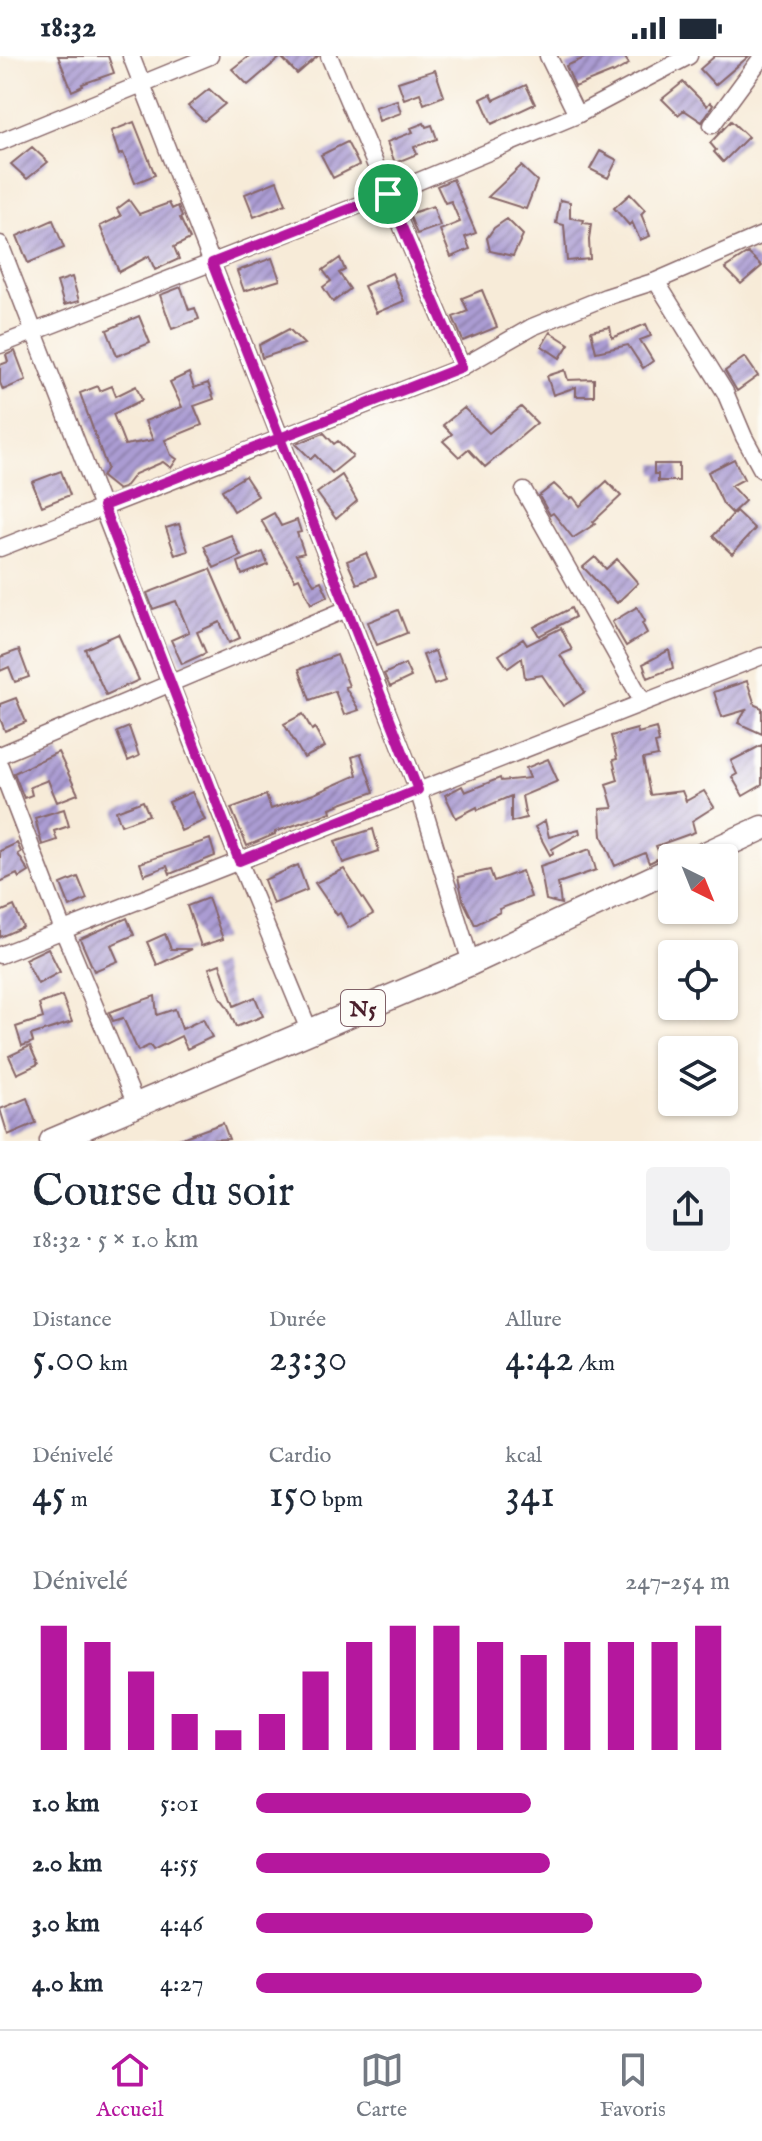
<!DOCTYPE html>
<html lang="fr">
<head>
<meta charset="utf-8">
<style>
  body { margin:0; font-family:"IM FELL English",serif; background:#f2f2f3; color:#1f2937; height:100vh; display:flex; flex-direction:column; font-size:30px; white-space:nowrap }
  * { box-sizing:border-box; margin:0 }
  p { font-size:26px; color:#747a83 }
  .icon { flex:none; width:44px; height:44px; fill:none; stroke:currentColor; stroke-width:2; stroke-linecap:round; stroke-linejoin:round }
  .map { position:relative; height:1085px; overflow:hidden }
  .side { display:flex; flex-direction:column; background:#fff; flex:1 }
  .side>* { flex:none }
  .needle { width:52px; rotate:137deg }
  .buttons { position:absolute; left:658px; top:788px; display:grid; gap:16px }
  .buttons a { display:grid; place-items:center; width:80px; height:80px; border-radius:8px; background:#fff; box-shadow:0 2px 6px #0004; font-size:40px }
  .pin { position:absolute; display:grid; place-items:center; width:68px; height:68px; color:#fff; margin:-34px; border:4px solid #fff; border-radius:50%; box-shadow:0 2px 8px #0007 }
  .round { display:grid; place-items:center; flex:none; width:84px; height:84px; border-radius:8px; background:#f2f2f3 }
  .overview { display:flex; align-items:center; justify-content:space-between; height:136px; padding:0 32px }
  h1 { font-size:44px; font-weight:600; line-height:60px }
  .stats { display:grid; grid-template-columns:repeat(3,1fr); gap:12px; height:136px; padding:8px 32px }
  .stats div { display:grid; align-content:center }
  .stats b { font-size:40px; font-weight:600 }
  .stats small { font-size:22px; font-weight:400 }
  .stats p { font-size:22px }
  .chart { height:224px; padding:16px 32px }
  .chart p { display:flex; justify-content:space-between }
  .chart svg { width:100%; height:144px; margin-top:8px; stroke:#b5179e; stroke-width:6 }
  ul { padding:0 32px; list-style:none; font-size:26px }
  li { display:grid; grid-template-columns:128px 96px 1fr; align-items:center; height:60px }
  li i { height:20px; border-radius:10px; background:#b5179e }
  .status { display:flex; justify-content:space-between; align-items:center; height:56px; padding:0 40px; background:#fff; direction:ltr }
  .status svg { height:22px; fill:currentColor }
  .dock { display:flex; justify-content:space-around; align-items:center; height:112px; border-top:2px solid #e0e1e3; background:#fff; font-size:22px; color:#747a83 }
  .dock a { display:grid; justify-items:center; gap:4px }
  .dock .current { color:#b5179e }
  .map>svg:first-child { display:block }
  .building { fill:url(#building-hatch) }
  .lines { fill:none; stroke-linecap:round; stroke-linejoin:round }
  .minor-casing { stroke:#876668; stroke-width:19 }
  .highway-casing { stroke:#876668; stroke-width:27 }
  .minor { stroke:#fff; stroke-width:16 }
  .highway { stroke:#fff; stroke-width:24 }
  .route-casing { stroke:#fff; stroke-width:16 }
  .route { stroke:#b5179e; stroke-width:10 }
  .labels { text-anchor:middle; stroke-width:6; stroke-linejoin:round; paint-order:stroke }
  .shield { fill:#fdfcf7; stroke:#806168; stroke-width:2 }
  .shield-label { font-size:22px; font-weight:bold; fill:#4a1f2b }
</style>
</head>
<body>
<div class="status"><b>18:32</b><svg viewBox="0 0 49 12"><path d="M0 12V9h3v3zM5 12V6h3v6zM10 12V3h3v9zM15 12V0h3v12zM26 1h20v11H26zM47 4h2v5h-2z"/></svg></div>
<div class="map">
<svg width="762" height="1085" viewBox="0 0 762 1085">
  <defs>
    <pattern id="building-hatch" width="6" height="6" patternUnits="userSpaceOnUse" patternTransform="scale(2)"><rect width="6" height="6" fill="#ab9cd3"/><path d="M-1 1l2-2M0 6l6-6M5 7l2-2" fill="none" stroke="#8d7fab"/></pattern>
  </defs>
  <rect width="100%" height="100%" fill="#fdfcf7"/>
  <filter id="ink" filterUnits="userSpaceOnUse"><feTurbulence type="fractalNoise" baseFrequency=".0125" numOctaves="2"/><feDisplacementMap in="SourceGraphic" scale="16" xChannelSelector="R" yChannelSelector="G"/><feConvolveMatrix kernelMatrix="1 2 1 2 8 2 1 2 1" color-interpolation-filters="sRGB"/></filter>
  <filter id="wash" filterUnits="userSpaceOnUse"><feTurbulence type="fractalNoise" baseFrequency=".006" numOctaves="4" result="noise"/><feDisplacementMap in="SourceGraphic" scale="32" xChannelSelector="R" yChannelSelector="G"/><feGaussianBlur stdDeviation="1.8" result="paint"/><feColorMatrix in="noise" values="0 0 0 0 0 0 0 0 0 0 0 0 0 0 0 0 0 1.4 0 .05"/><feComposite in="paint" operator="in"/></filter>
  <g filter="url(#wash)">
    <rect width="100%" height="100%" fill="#f7ebd8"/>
    <g id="blocks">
      <path class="building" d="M58,0h50l6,17 -32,11 1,2 -11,5z
        M249,0h69l-21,18 -16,-17 -33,28 -16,-16z
        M589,0h35l5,8 -16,9 -1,-1 -37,15 -9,-21z
        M715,0h34l-34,29 -15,-16z
        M435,14l9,26 -20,8 -4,-11 -16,6 -6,-17z
        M683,26l24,24 3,-4 3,3 -11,17 -18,-12 -6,5 -16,-16z
        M526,29l9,19 -43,20 -11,-25 10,-5 3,6z
        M209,33l16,15 -21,17 -16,-15z
        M397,44l4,13 -22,8 -4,-14z
        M731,65l17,16 -25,25 -9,-10 2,-2 -6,-7z
        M134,66l21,53 -20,8 -12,-30 -4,2 -8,-24z
        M424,67l2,4 6,-2 5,14 -23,8 3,7 -22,9 -8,-21 26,-10 -2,-4z
        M347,86l12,23 -26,13 -12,-23z
        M32,91l16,15 -21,17 -16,-15z
        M600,95l17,9 -9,18 -18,-9z
        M521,110l16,15 -11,28 -38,-12z
        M453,123l23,54 -11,4 5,12 -19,8 -11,-27 20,-8 -9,-21 -6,2 -8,-17z
        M277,125l9,23 -32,13 -9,-23z
        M630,138l15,16 -4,4 9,22 -10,4 -8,-18 -3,3 -15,-17z
        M129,144l10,14 30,-11 3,6 6,-3 4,11 -2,1 10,21 -16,8 5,12 -24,11 -6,-14 -30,16 -19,-46 21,-10 -4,-7z
        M560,144l10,2v16l14,2 -1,3 8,1 -2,16 1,19 -23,2 -3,-36 -8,-2z
        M433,150l7,20 -23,8 -8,-20z
        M507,163l16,16 -10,21 -23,-5 -3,-13 7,-10z
        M53,164l11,28 -36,15 -11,-27z
        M748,197l14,13 -21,18 -16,-16z
        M272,202l8,22 -36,11 -7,-20z
        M340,202l5,12 -6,3 11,16 -17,13 -10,-15 8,-6 -8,-11z
        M392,217l12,28 -28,12 -12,-27z
        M72,221l7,24 -15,4 -7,-23z
        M181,231l8,23 6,-2 4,11 -27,10 -12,-34z
        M482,234l15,37 -34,14 -10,-24 15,-6 -6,-13z
        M139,260l11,27 -33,13 -10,-26z
        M646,268l5,12 -11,4 13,21 -10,7 -15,-23 -32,7 -5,-21 19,-4 2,11z
        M289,273l15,15 -42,14 -3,-13z
        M550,276l19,12 -9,14 -18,-12z
        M15,295l11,29 -23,10 -3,-7v-18l8,-3 -2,-7z
        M745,301l13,19 -21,15 -12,-20z
        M565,314l3,10 26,-1v17h-18v-9l-23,8 -6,-19z
        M189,317l5,15 14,-5 6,16 -20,7 8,19 -37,15 6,15 6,4 -6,9 -8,-6 -28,12 -11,14 -6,2 -16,-13 5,-9 -27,-75 18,-7 2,5 12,-5 4,10 20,-10 6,14 -29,14 12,31 28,-5 -8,-19 37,-14 -12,-25z
        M521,351l16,16 -52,44 -17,-18 -9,8 -16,-16 9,-7 -9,-9 21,-17 25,25z
        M324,377l10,11 4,-3 15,15 -21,17 -17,-18 -4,4 -15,-15z
        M734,403l10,20 -13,7 14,15 -13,12 -9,-9 -15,-32z
        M654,408h25v17h-21v-7h-4z
        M61,415l9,24 -28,11 -10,-24z
        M342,419l15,26 -21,18 -19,-26z
        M245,420l13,20 -24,15 -12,-21z
        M607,425l14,15 -28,26 2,2 -22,14 -20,-25 -3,2 -11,-19 15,-12 16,15 3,-2 7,9z
        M736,455l19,18 -23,25 -19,-18z
        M274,457l7,13 16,-6 4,12 -4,1 7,20 -8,2 18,29 7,-3 7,15 -17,8 -12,-26 -4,2 -34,-60z
        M179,468l9,27 -13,4 -9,-27z
        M231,479l10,21 -27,12 -10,-22z
        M263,496l5,13 -26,10 -4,-13z
        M366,497l10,23 -19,8 -10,-23z
        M595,501l11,12 11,-10 21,24 -21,20 -34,-36z
        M210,513l30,69 -11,5 -9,-21 -23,10 9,21 -24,11 -11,-24 18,-8 -13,-31 -23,8 -6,-16z
        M637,551l8,14 -3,2 5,10 -21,13 -14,-24z
        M571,552l4,9 -36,19 -5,-9z
        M398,554l9,23 -30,12 -9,-23z
        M561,572l11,22 -12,5 25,37 -22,14 -21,-31 -17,3 -3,-20 -14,10 -9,-13 24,-16 4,6z
        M118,578l21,46 -33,15 -21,-46z
        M19,594l10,27 -14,5 -6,-15 -9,4v-14z
        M669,594l4,18 -25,10 -5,-14z
        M435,595l10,30 -11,4 -11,-30z
        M337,599l12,31 -4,1 14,23 -15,5 -9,-24 -25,9 -11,-31z
        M405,608l6,13 -21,10 -6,-13z
        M747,625l8,24 7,3v26l-24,-11 8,-13 -24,7 -8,-25z
        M16,642l10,24 -21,9 -5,-13v-14z
        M303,658l9,16 3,-2 10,19 -21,11 -20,-34z
        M129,671l10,29 -11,5 -11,-29z
        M656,672l3,14 -4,1 3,13 -15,3 7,36 32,-4 4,10 18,-10 10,16 -22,14 3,11 -39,14 5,11 -12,6 -4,-10 -30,13 -13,-30 -2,-27 13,-1 -7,-24 12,-4 -5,-20 4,-1 -6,-23 26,-7 1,4z
        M762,689v40l-19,11 -11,-19 5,-3 -6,-13z
        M58,696l20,42 -21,8 -9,-22 -18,7 2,8 -8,3 -10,-25z
        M361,698l13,38 -44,16 1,4 -56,20v2l-28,12 -16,-38 35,-13 5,14 43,-15 43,-19 -5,-18z
        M548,703l10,22 -36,15 4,22 -15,4v-26l-33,14 -1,-3 -21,11 -11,-23 17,-9 3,6 35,-14 1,3 29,-3 -4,-10z
        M192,736l13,28 -24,11 -12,-29z
        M143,745l6,14 -28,10 -5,-14z
        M64,753l5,17 -15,5 3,9 -15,5 -7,-27z
        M545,765l4,16 30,-8 1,4 -28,16 1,4 -3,2 -15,-28z
        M373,773l6,22 -36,12 -8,-22z
        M210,783l5,17 -45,18 -3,-8 -23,9 -4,-12z
        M17,787l4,9 -3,2 11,18 -10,6 -2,-4 -17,8v-31z
        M590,793l6,21 -38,13 3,21 -15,-4 -6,-34z
        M298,809l9,25 -34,14 -9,-24z
        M344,813l29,45 -25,14 -8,-15 -3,2 -22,-32z
        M490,814l4,11 28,-10 9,26 -32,12 1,3 -25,13 -12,-25 -5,-23z
        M78,821l9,22 -17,8 -9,-23z
        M208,842l15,41 -22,7 -14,-40z
        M14,850l9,21 -23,10v-25z
        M127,862l7,17 -23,10 7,16 -24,10 -14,-32z
        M165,878l6,15h21l-35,16 -10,-23z
        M48,892l12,24 -22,12 -13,-25z
        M220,908l14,42 21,-9 8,19 -27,11 -8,-19 -8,-11 -11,-29z
        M62,940l10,26 -41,13 2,7 -11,4 -6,-19 27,-9 -4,-14z
        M155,940l2,19 18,-6 7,20 21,-10 9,18 -25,12 -6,-13 -28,14 -3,-5 -12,6 -15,-33 -10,3 -4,-9z
        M30,990l8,18 -21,10 -8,-18z
        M27,1042l9,25 -28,12 -8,-26z
        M223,1067l6,16 -53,2v-1z"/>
    </g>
  </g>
  <g filter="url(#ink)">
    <use href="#blocks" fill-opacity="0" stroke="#876668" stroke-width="2"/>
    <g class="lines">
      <g class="minor-casing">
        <path id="minor" d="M131,0l287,734 53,173
          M329,0l133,311
          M548,0l29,59
          M712,69l50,-68
          M0,86l210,-86
          M0,188l239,617 70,169
          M656,225l69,111 19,45 18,33
          M0,289l388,-151 189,-79 112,-59
          M524,435l119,211
          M0,492l462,-181 70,-40 74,-30 50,-16 106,-46
          M0,699l347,-146
          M0,710l63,164 73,175
          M0,899l762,-299"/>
      </g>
      <g class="highway-casing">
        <path id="highway" d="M697,802l65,-30
          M52,1085l419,-178 201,-94"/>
      </g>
      <use href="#minor" class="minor"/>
      <use href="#highway" class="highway"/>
    </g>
  </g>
  <g class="lines" filter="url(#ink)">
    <g class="route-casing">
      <path id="route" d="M388,138l-176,69 68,175 -177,68 136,355 179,-71 -138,-352 182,-71 -74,-173"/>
    </g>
    <use href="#route" class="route"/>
  </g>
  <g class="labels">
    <rect class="shield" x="341" y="934" width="44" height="36" rx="6"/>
    <g class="shield-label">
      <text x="363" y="960">N5</text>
    </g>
  </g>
</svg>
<div class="buttons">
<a><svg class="needle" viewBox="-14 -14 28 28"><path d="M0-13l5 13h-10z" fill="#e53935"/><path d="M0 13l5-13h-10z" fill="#747a83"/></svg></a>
<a><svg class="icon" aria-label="locate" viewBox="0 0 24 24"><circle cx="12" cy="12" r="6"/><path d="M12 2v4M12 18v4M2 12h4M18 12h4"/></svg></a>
<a><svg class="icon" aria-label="layers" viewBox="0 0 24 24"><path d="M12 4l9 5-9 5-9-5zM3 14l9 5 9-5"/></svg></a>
</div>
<div class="pin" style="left:388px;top:138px;background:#1e9e55"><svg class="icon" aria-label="arrive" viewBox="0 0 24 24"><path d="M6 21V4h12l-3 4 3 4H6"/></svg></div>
</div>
<section class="side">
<div class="overview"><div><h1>Course du soir</h1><p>18:32 · 5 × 1.0 km</p></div><a class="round"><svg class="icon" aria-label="share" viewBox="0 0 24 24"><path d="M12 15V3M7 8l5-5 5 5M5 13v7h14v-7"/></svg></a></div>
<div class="stats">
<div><p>Distance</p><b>5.00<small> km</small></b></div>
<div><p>Durée</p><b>23:30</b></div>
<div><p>Allure</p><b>4:42<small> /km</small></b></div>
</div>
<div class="stats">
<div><p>Dénivelé</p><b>45<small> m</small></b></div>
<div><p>Cardio</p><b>150<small> bpm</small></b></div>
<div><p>kcal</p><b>341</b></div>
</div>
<div class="chart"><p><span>Dénivelé</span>247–254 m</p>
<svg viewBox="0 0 160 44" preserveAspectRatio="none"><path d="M5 44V6M15 44V11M25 44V20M35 44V33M45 44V38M55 44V33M65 44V20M75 44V11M85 44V6M95 44V6M105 44V11M115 44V15M125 44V11M135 44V11M145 44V11M155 44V6"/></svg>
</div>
<ul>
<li><b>1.0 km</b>5:01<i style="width:58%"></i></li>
<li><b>2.0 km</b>4:55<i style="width:62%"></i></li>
<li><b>3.0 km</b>4:46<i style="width:71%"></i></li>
<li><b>4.0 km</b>4:27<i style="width:94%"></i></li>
</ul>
</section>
<nav class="dock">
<a class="current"><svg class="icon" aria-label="home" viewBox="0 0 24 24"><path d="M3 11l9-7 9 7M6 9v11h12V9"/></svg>Accueil</a>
<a><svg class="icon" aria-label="map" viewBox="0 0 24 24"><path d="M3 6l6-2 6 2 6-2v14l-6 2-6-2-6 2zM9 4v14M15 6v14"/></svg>Carte</a>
<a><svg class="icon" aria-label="saved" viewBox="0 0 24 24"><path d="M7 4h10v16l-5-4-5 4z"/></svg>Favoris</a>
</nav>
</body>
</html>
